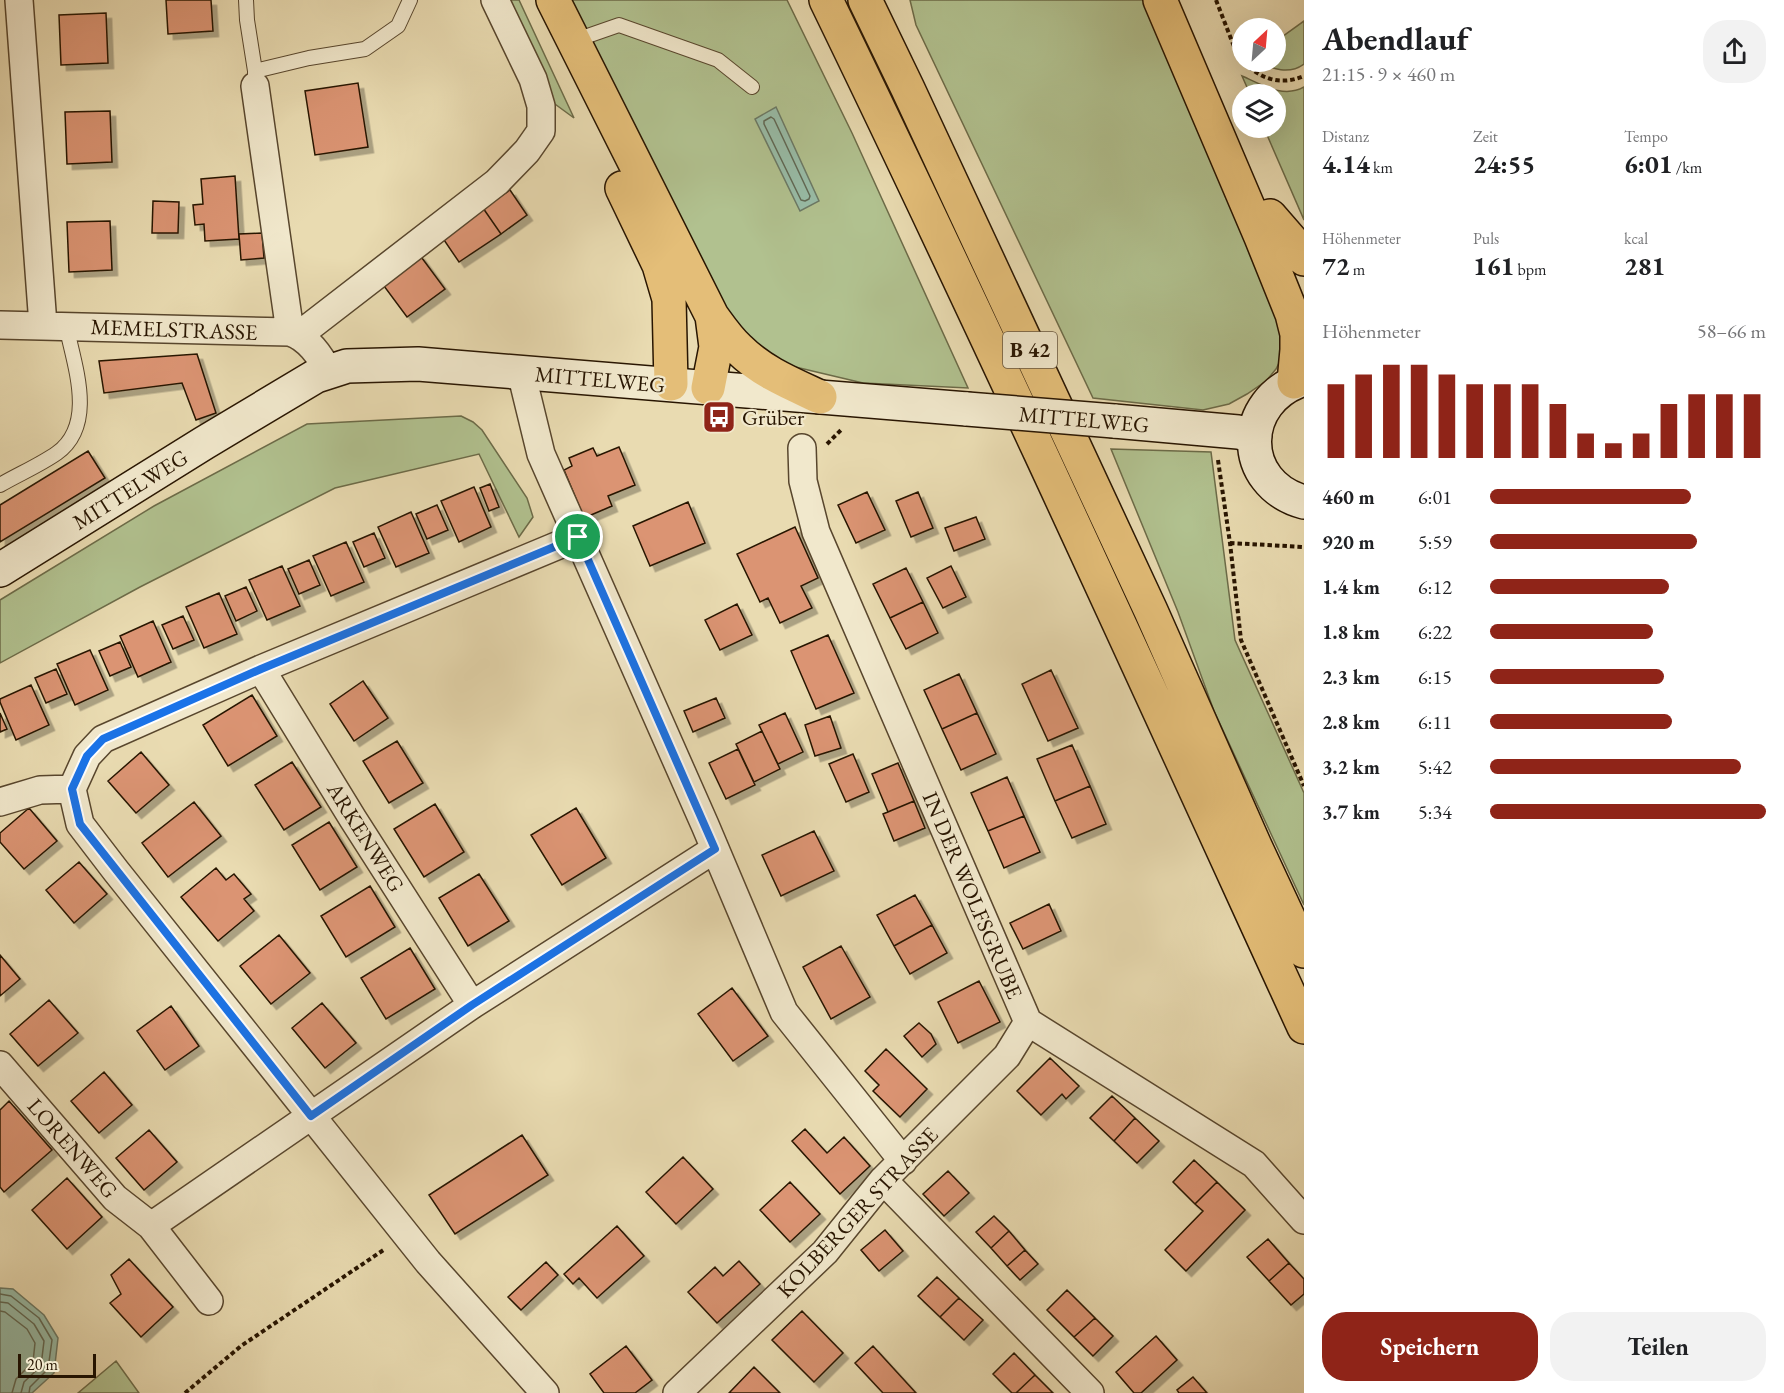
<!DOCTYPE html>
<html lang="de">
<head>
<meta charset="utf-8">
<style>
  body { margin:0; font-family:"EB Garamond",serif; background:#f2f2f2; color:#202124; height:100vh; display:flex; flex-direction:column; font-size:22px; white-space:nowrap }
  * { box-sizing:border-box; margin:0 }
  p { font-size:20px; color:#757577 }
  .icon { flex:none; width:33px; height:33px; fill:none; stroke:currentColor; stroke-width:2; stroke-linecap:round; stroke-linejoin:round }
  .map { position:relative; flex:1; overflow:hidden }
  .sheet { display:flex; flex-direction:column; background:#fff; width:480px }
  .sheet>* { flex:none }
  .needle { width:39px; rotate:26deg }
  .fabs { position:absolute; left:1232px; top:18px; display:grid; gap:12px }
  .fabs a { display:grid; place-items:center; width:54px; height:54px; border-radius:50%; background:#fff; box-shadow:0 6px 24px #0002; font-size:30px }
  .scale { position:absolute; left:18px; bottom:15px; width:78px; box-sizing:border-box; padding-left:6px; border:3px solid #281501; border-top:0; font-size:16px; line-height:21px; white-space:nowrap; color:#281501; -webkit-text-stroke:4px #f1e8cc; paint-order:stroke }
  .pin { position:absolute; display:grid; place-items:center; width:51px; height:51px; color:#fff; margin:-26px; border:3px solid #fff; border-radius:50%; box-shadow:0 2px 6px #0007 }
  .round { display:grid; place-items:center; flex:none; width:63px; height:63px; border-radius:24px; background:#f2f2f2 }
  .headline { display:flex; align-items:center; justify-content:space-between; height:102px; padding:0 18px }
  h1 { font-size:33px; font-weight:700; line-height:45px }
  .figures { display:grid; grid-template-columns:repeat(3,1fr); gap:9px; height:102px; padding:6px 18px }
  .figures div { display:grid; align-content:center }
  .figures b { font-size:26px; font-weight:700 }
  .figures small { font-size:16px; font-weight:400 }
  .figures p { font-size:16px }
  .chart { height:168px; padding:12px 18px }
  .chart p { display:flex; justify-content:space-between }
  .chart svg { width:100%; height:108px; margin-top:6px; stroke:#8f2418; stroke-width:6 }
  .primary-button { display:flex; gap:12px; margin-top:auto; padding:12px 18px }
  .primary-button a { flex:1; height:69px; border-radius:24px; background:#8f2418; color:#fff; font-size:24px; font-weight:700; line-height:69px; text-align:center }
  .primary-button a+a { background:#f2f2f2; color:#202124 }
  ul { padding:0 18px; list-style:none; font-size:20px }
  li { display:grid; grid-template-columns:96px 72px 1fr; align-items:center; height:45px }
  li i { height:15px; border-radius:8px; background:#8f2418 }
  main { display:flex; flex:1; min-height:0 }
  .map>svg:first-child { display:block }
  .green { fill:#b1c18f; stroke:#6c6b48; stroke-width:1.5 }
  .water { fill:#98bca7; stroke:#6b7965; stroke-width:1.5 }
  .lines { fill:none; stroke-linecap:round; stroke-linejoin:round }
  .shore { stroke:#606854; stroke-width:1.5 }
  .building { fill:#db9473; stroke:#281501; stroke-width:1.5; filter:url(#shadow) }
  .lane-casing { stroke:#58462d; stroke-width:16 }
  .street-casing { stroke:#58462d; stroke-width:30 }
  .secondary-casing { stroke:#281501; stroke-width:36 }
  .highway-casing { stroke:#281501; stroke-width:36 }
  .path { stroke:#281501; stroke-width:4; stroke-dasharray:4.5 3; stroke-linecap:butt }
  .lane { stroke:#f1e8cc; stroke-width:14 }
  .street { stroke:#f1e8cc; stroke-width:27 }
  .secondary { stroke:#f1e8cc; stroke-width:33 }
  .highway { stroke:#e4be78; stroke-width:33 }
  .secondary-bridge-casing { stroke:#281501; stroke-width:36; stroke-linecap:butt }
  .secondary-bridge { stroke:#f1e8cc; stroke-width:33 }
  .route-casing { stroke:#fff; stroke-width:12 }
  .route { stroke:#1a73e8; stroke-width:8 }
  .labels { text-anchor:middle; stroke-width:4.5; stroke-linejoin:round; paint-order:stroke }
  .shield { fill:#f1e8cc; stroke:#64543e; stroke-width:1.5 }
  .shield-label { font-size:21px; font-weight:bold; fill:#281501 }
  .street-label { font-size:22px; fill:#281501; stroke:#f1e8cc }
  .poi-label { font-size:22px; fill:#281501; stroke:#f1e8cc; text-anchor:start }
</style>
</head>
<body>
<main>
<div class="map">
<svg width="1304" height="1393" viewBox="0 0 1304 1393">
  <defs>
    <filter id="shadow"><feDropShadow dx="5.5" dy="5.5" stdDeviation="0" flood-color="#0004"/></filter>
  </defs>
  <rect width="100%" height="100%" fill="#e9dbb1"/>
  <filter id="stains"><feTurbulence type="fractalNoise" baseFrequency=".00333" numOctaves="4"/><feColorMatrix values="0 0 0 0 .2 0 0 0 0 .09 0 0 0 0 .02 0 0 0 .5 -.17"/></filter>
  <radialGradient id="worn" r=".72"><stop offset=".6" stop-color="#630" stop-opacity="0"/><stop offset="1" stop-color="#630" stop-opacity=".3"/></radialGradient>
  <path class="green" d="M485,0h34l55,118 -45,-33z
    M561,0h226l65,133 116,255 -105,-5 -76,-18 -30,-16 -22,-23z
    M910,0h240l134,321 -1,34 -7,14 -10,12 -19,13 -18,10 -26,6 -110,-12 -177,-373z
    M1304,21v43c-15,11 -31,5 -47,-2h18v-20z
    M1242,76c19,8 41,23 62,11v133l-40,-92h11v-34h-25z
    M461,416l12,6 9,8 45,68 6,19 -14,20 -40,-83 -144,34 -195,99 -140,76v-63l154,-94 153,-82z
    M1111,449l100,3 24,188 69,153v112l-90,-194 -36,-99z
    M116,1361l23,32h-61z"/>
  <path class="water" d="M776,107l43,94 -19,10 -45,-92z
    M0,1288l13,1 31,26 14,23 -4,35 -22,20h-32z"/>
  <g class="lines">
    <path class="shore" d="M771,117l3,2 36,77 -1,3 -4,2 -4,-1 -37,-76v-3z
      M0,1294l11,2 28,22 13,22 -4,29 -18,18 -1,6
      M0,1302l8,1 26,21 10,17 -3,25 -17,16 -3,11
      M0,1311l5,1 22,17 8,14 -2,19 -17,17 -4,14"/>
  </g>
  <path class="building" d="M166,0h45l2,31 -45,3z
    M106,13l2,50 -47,2 -2,-50z
    M358,83l10,64 -53,8 -10,-64z
    M110,111l2,51 -45,2 -2,-52z
    M235,176l4,63 -34,2 -1,-17 -9,1 -2,-20 10,-1 -2,-25z
    M510,190l17,25 -26,19 -18,-26z
    M153,201l26,1 -1,31h-26z
    M483,208l18,26 -42,28 -17,-25z
    M110,221l2,49 -43,2 -2,-50z
    M262,233l2,25 -23,2 -2,-26z
    M419,254l26,35 -38,28 -26,-35z
    M197,354l19,59 -20,7 -14,-37 -78,10 -5,-32z
    M619,447l16,38 -27,11 4,10 -28,12 -20,-48 8,-4 -3,-8 24,-10 4,8z
    M88,451l17,27 -105,64v-37z
    M490,484l9,23 -10,4 -9,-23z
    M474,487l17,40 -32,15 -18,-41z
    M867,492l18,38 -29,13 -18,-38z
    M918,492l15,36 -22,9 -15,-36z
    M688,502l17,41 -55,23 -17,-40z
    M437,505l11,25 -21,9 -11,-25z
    M411,512l18,41 -33,14 -18,-40z
    M976,517l9,22 -31,12 -9,-23z
    M795,527l23,51 -17,8 11,22 -32,15 -12,-25 -8,4 -23,-48z
    M374,533l11,25 -21,9 -11,-25z
    M346,542l18,40 -33,14 -18,-40z
    M309,560l11,25 -21,9 -11,-25z
    M282,566l18,40 -33,14 -18,-40z
    M951,566l15,31 -23,11 -16,-30z
    M906,568l17,34 -33,16 -17,-34z
    M246,587l11,24 -21,10 -11,-25z
    M219,593l18,41 -33,14 -18,-41z
    M923,602l15,31 -32,16 -16,-31z
    M737,604l15,31 -32,15 -15,-30z
    M183,616l11,24 -21,9 -11,-24z
    M153,621l18,41 -33,15 -18,-41z
    M828,635l26,58 -38,16 -25,-58z
    M120,642l11,25 -21,9 -11,-25z
    M90,650l18,40 -33,15 -18,-41z
    M56,669l11,25 -21,9 -11,-25z
    M1051,670l27,58 -30,13 -26,-57z
    M959,674l18,39 -35,16 -18,-39z
    M363,681l25,37 -34,23 -24,-37z
    M31,685l18,40 -33,15 -16,-38v-3z
    M252,695l25,41 -49,30 -25,-41z
    M716,698l9,20 -32,14 -9,-21z
    M0,713l7,16 -7,3z
    M785,713l18,39 -25,12 -19,-39z
    M977,713l19,41 -35,16 -19,-41z
    M830,716l11,32 -26,8 -10,-31z
    M762,731l18,38 -26,13 -18,-38z
    M397,741l26,42 -34,20 -26,-42z
    M1072,745l18,41 -35,15 -18,-42z
    M738,749l17,36 -29,14 -17,-36z
    M141,752l28,33 -33,28 -28,-32z
    M853,754l16,38 -23,10 -17,-38z
    M292,762l29,45 -37,23 -29,-45z
    M898,763l16,38 -26,11 -16,-38z
    M1007,777l17,39 -36,15 -17,-38z
    M1090,786l16,38 -34,14 -17,-37z
    M914,801l11,27 -31,13 -11,-27z
    M194,802l27,34 -53,41 -26,-34z
    M435,804l29,48 -40,25 -30,-48z
    M29,808l28,33 -33,28 -24,-27v-9z
    M576,808l30,50 -44,27 -31,-50z
    M1024,816l16,36 -36,16 -16,-37z
    M329,822l28,45 -37,23 -28,-45z
    M814,831l20,40 -53,25 -19,-41z
    M79,862l28,32 -33,29 -28,-33z
    M216,868l10,12 8,-6 17,20 -7,5 10,12 -36,30 -37,-44z
    M479,874l30,47 -41,25 -29,-48z
    M370,886l25,41 -49,30 -25,-41z
    M915,895l17,30 -38,21 -17,-31z
    M1049,904l12,27 -38,18 -13,-26z
    M932,925l15,28 -37,21 -16,-28z
    M279,935l31,38 -39,31 -31,-38z
    M841,946l29,51 -39,22 -28,-52z
    M410,948l25,41 -49,30 -25,-41z
    M0,955l20,24 -20,17z
    M979,981l21,41 -42,21 -20,-41z
    M732,988l36,48 -35,25 -35,-47z
    M49,1000l29,33 -40,33 -28,-32z
    M322,1003l34,40 -31,25 -33,-40z
    M171,1006l28,40 -34,24 -28,-39z
    M919,1023l12,11 5,10 -14,13 -18,-21z
    M886,1049l41,40 -27,28 -27,-26 6,-6 -14,-14z
    M1050,1058l29,28 -13,13 -4,-5 -21,21 -24,-24z
    M104,1072l28,33 -33,28 -28,-32z
    M1112,1096l23,22 -21,23 -24,-23z
    M9,1101l43,49 -48,42 -4,-5v-77z
    M1135,1118l24,23 -22,22 -23,-22z
    M805,1129l22,24 17,-16 26,29 -30,28 -48,-53z
    M149,1130l28,32 -33,28 -28,-32z
    M522,1135l26,40 -93,59 -26,-39z
    M683,1157l30,32 -37,35 -30,-32z
    M1194,1160l23,22 -22,22 -22,-22z
    M948,1171l21,22 -25,23 -21,-22z
    M67,1178l35,39 -35,32 -35,-39z
    M790,1182l30,32 -30,28 -30,-32z
    M1217,1182l28,28 -59,61 -21,-21 38,-39 -8,-7z
    M994,1216l15,15 -18,17 -15,-16z
    M617,1226l27,30 -47,42 -18,-20 -6,6 -9,-10z
    M885,1230l18,21 -24,20 -18,-21z
    M1009,1231l16,19 -18,16 -16,-18z
    M1268,1239l21,24 -20,18 -22,-24z
    M1025,1250l13,14 -18,16 -13,-14z
    M129,1259l44,48 -32,30 -31,-34 11,-9 -10,-19z
    M739,1261l21,23 -43,39 -29,-31 27,-25 8,9z
    M546,1262l12,13 -37,35 -13,-13z
    M1289,1263l15,16v15l-13,11 -22,-24z
    M937,1277l22,21 -19,19 -22,-21z
    M1067,1290l28,28 -21,19 -27,-27z
    M959,1298l24,22 -19,20 -24,-23z
    M802,1311l41,42 -29,29 -42,-42z
    M1095,1318l18,18 -20,20 -19,-19z
    M1156,1336l21,24 -36,33h-7l-18,-21z
    M626,1346l26,34 -17,13h-31l-14,-19z
    M873,1346l43,47h-33l-28,-30z
    M1014,1353l21,22 -19,18h-4l-19,-19z
    M754,1367l26,26h-51z
    M1035,1375l18,18h-37z
    M1193,1377l14,16h-28l-2,-3z"/>
  <g class="lines">
    <g class="lane-casing">
      <path id="lane" d="M246,0l1,20 8,51v7
        M573,41l46,-16 99,35 34,27
        M255,71l54,-13 56,-9 33,-23 12,-26
        M0,485c19,-11 40,-20 57,-32 40,-29 17,-88 9,-128"/>
    </g>
    <g class="street-casing">
      <path id="street" d="M19,0l24,325
        M255,86l35,246
        M0,325l290,7c17,5 31,24 38,40
        M299,335l198,-153 30,-31 14,-20v-25l-8,-27 -38,-79
        M521,372l20,82 164,371 79,187 119,149
        M802,448l1,33 13,51 212,490 226,142 50,56
        M261,669l92,150 119,186
        M0,802l40,-12 32,-1
        M0,1065l115,133 36,28 58,75
        M883,1180l207,213
        M151,1226l321,-221 243,-156
        M545,1393l-117,-131 -312,-391 -36,-47 -8,-35 15,-33 16,-17 158,-70 317,-132
        M677,1393l148,-141 58,-72 124,-124 21,-34"/>
    </g>
    <g class="secondary-casing">
      <path id="secondary" d="M1304,379c-66,21 -66,105 0,123
        M1114,421l124,11 17,4
        M0,570l204,-127 112,-67 31,-10 71,-2 549,45"/>
    </g>
    <g class="highway-casing">
      <path id="highway" d="M553,0l159,316c8,11 16,23 27,33 23,23 53,35 81,48
        M826,0c165,340 321,684 478,1027
        M865,0l43,89 243,522 104,235 49,105
        M1160,0l101,237 31,77 5,20v16l-3,32
        M622,188l37,77 10,34 2,85
        M1270,216l26,30 8,13
        M708,388l8,-41 -4,-31"/>
    </g>
    <path class="path" d="M1216,0l19,49 7,11
      M1243,62c18,17 37,24 61,14
      M827,444l14,-14
      M1218,460l12,83 11,97 63,146
      M1230,543l74,4
      M185,1393l56,-47 144,-97"/>
    <use href="#lane" class="lane"/>
    <use href="#street" class="street"/>
    <use href="#secondary" class="secondary"/>
    <use href="#highway" class="highway"/>
    <g class="secondary-bridge-casing">
      <path id="secondary-bridge" d="M967,409l147,12"/>
    </g>
    <use href="#secondary-bridge" class="secondary-bridge"/>
  </g>
  <g class="lines">
    <g class="route-casing">
      <path id="route" d="M578,537l137,312 -243,156 -161,111 -231,-292 -8,-35 15,-33 16,-17 158,-70z"/>
    </g>
    <use href="#route" class="route"/>
  </g>
  <defs>
    <g id="bus-square" transform="scale(1.725)"><rect x="-9" y="-9" width="18" height="18" rx="4" fill="#8f2418" stroke="#f1e8cc"/><path d="M-5-6H5V4H4V6H2V4H-2V6H-4V4H-5ZM-3.5-4V0h7V-4ZM-3.5 1.2v1.5H-2V1.2ZM2 1.2v1.5H3.5V1.2Z" fill="#fff"/></g>
  </defs>
  <g fill-rule="evenodd">
    <use href="#bus-square" x="719" y="417"/>
  </g>
  <g class="labels">
    <rect class="shield" x="1003" y="332" width="54" height="36" rx="4.5"/>
    <g class="shield-label">
      <text x="1030" y="357">B 42</text>
    </g>
    <g class="street-label">
      <text transform="translate(174 329) rotate(2)" y="8">MEMELSTRASSE</text>
      <text transform="translate(600 379) rotate(5)" y="8">MITTELWEG</text>
      <text transform="translate(1084 419) rotate(5)" y="8">MITTELWEG</text>
      <text transform="translate(130 489) rotate(-32)" y="8">MITTELWEG</text>
      <text transform="translate(366 837) rotate(58)" y="8">ARKENWEG</text>
      <text transform="translate(973 895) rotate(67)" y="8">IN DER WOLFSGRUBE</text>
      <text transform="translate(73 1148) rotate(49)" y="8">LORENWEG</text>
      <text transform="translate(857 1212) rotate(-47)" y="8">KOLBERGER STRASSE</text>
    </g>
    <g class="poi-label">
      <text x="742" y="425">Grüber</text>
    </g>
  </g>
  <rect width="100%" height="100%" filter="url(#stains)"/>
  <rect width="100%" height="100%" fill="url(#worn)"/>
</svg>
<div class="fabs">
<a><svg class="needle" viewBox="-14 -14 28 28"><path d="M0-13l5 13h-10z" fill="#e53935"/><path d="M0 13l5-13h-10z" fill="#757577"/></svg></a>
<a><svg class="icon" aria-label="layers" viewBox="0 0 24 24"><path d="M12 4l9 5-9 5-9-5zM3 14l9 5 9-5"/></svg></a>
</div>
<div class="scale">20 m</div>
<div class="pin" style="left:578px;top:537px;background:#1e9e55"><svg class="icon" aria-label="arrive" viewBox="0 0 24 24"><path d="M6 21V4h12l-3 4 3 4H6"/></svg></div>
</div>
<section class="sheet">
<div class="headline"><div><h1>Abendlauf</h1><p>21:15 · 9 × 460 m</p></div><a class="round"><svg class="icon" aria-label="share" viewBox="0 0 24 24"><path d="M12 15V3M7 8l5-5 5 5M5 13v7h14v-7"/></svg></a></div>
<div class="figures">
<div><p>Distanz</p><b>4.14<small> km</small></b></div>
<div><p>Zeit</p><b>24:55</b></div>
<div><p>Tempo</p><b>6:01<small> /km</small></b></div>
</div>
<div class="figures">
<div><p>Höhenmeter</p><b>72<small> m</small></b></div>
<div><p>Puls</p><b>161<small> bpm</small></b></div>
<div><p>kcal</p><b>281</b></div>
</div>
<div class="chart"><p><span>Höhenmeter</span>58–66 m</p>
<svg viewBox="0 0 160 44" preserveAspectRatio="none"><path d="M5 44V14M15 44V10M25 44V6M35 44V6M45 44V10M55 44V14M65 44V14M75 44V14M85 44V22M95 44V34M105 44V38M115 44V34M125 44V22M135 44V18M145 44V18M155 44V18"/></svg>
</div>
<ul>
<li><b>460 m</b>6:01<i style="width:73%"></i></li>
<li><b>920 m</b>5:59<i style="width:75%"></i></li>
<li><b>1.4 km</b>6:12<i style="width:65%"></i></li>
<li><b>1.8 km</b>6:22<i style="width:59%"></i></li>
<li><b>2.3 km</b>6:15<i style="width:63%"></i></li>
<li><b>2.8 km</b>6:11<i style="width:66%"></i></li>
<li><b>3.2 km</b>5:42<i style="width:91%"></i></li>
<li><b>3.7 km</b>5:34<i style="width:100%"></i></li>
</ul>
<div class="primary-button"><a>Speichern</a><a>Teilen</a></div>
</section>
</main>
</body>
</html>
